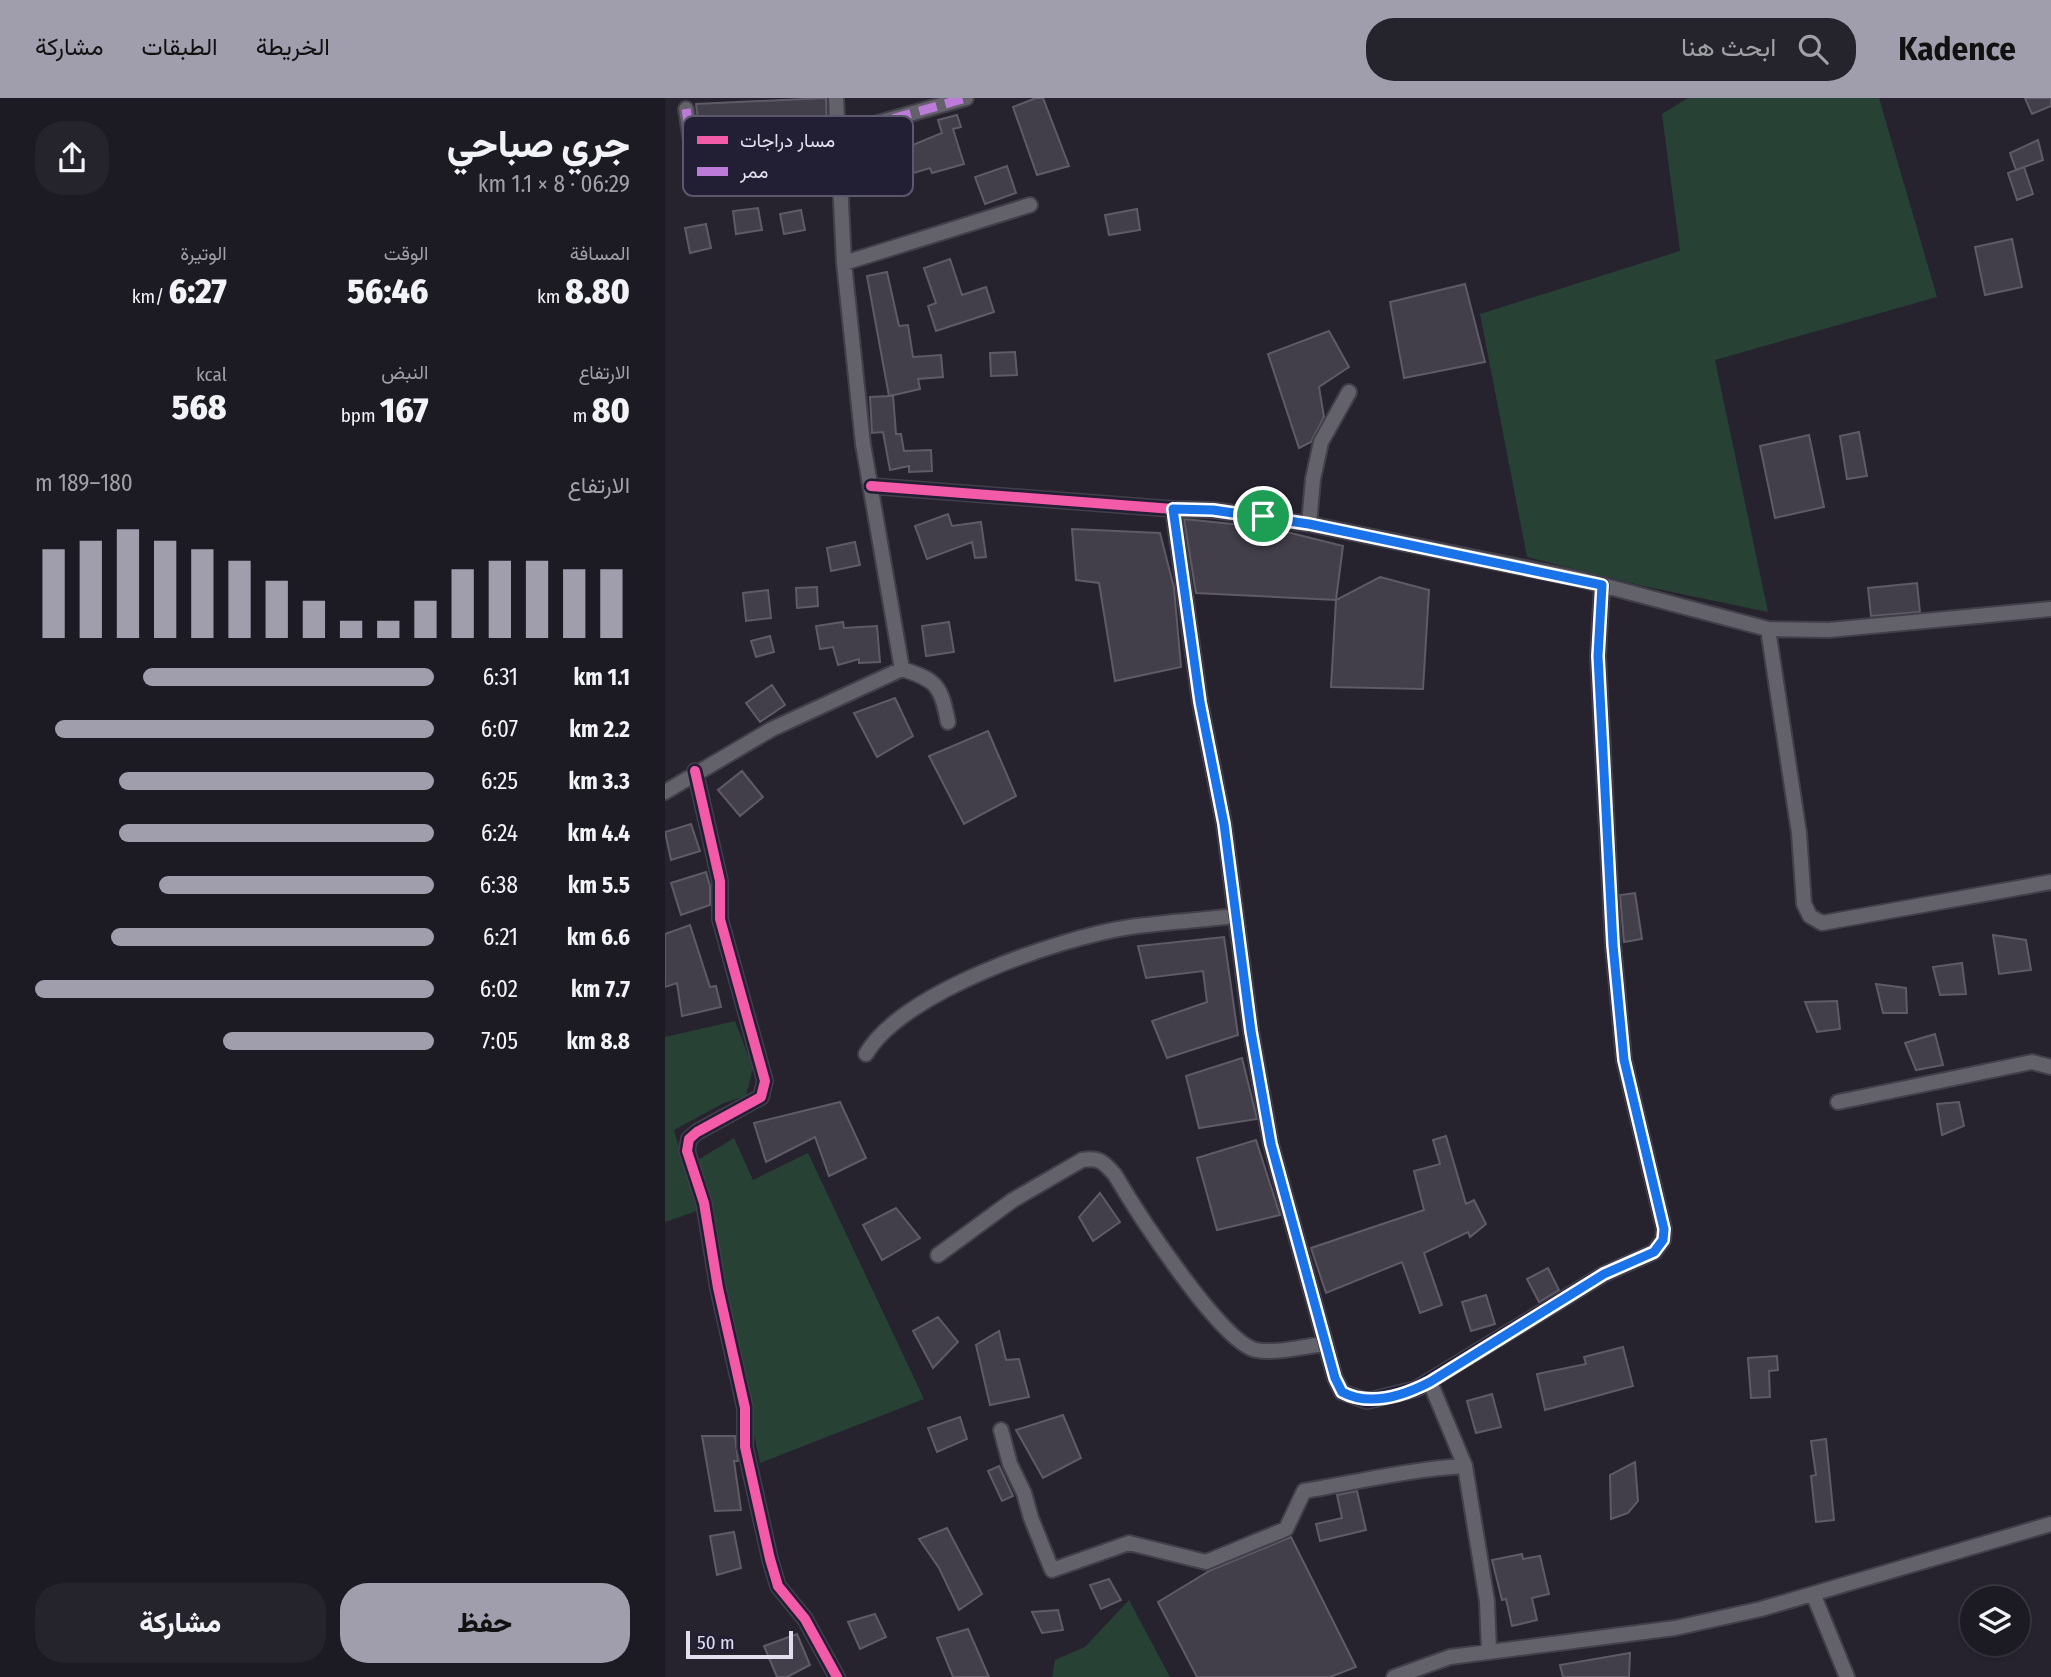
<!DOCTYPE html>
<html lang="ar">
<head>
<meta charset="utf-8">
<style>
  body { margin:0; font-family:"Fira Sans Condensed",Vazirmatn,sans-serif; background:#25232b; color:#f1f3f6; direction:rtl; height:100vh; display:flex; flex-direction:column; font-size:26px; white-space:nowrap }
  * { box-sizing:border-box; margin:0 }
  p { font-size:23px; color:#a0a1a6 }
  .icon { flex:none; width:38px; height:38px; fill:none; stroke:currentColor; stroke-width:2; stroke-linecap:round; stroke-linejoin:round }
  .map { position:relative; flex:1; overflow:hidden; direction:ltr }
  .drawer { display:flex; flex-direction:column; background:#1c1a23; width:665px }
  .drawer>* { flex:none }
  .fabs { position:absolute; left:1295px; top:1488px; display:grid; gap:14px }
  .fabs a { display:grid; place-items:center; width:70px; height:70px; border-radius:50%; background:#1c1a23; box-shadow:0 2px 5px #0004,0 0 0 2px #3a3841; font-size:35px }
  .scale { position:absolute; left:21px; bottom:18px; width:107px; box-sizing:border-box; padding-left:7px; border:4px solid #e2e0ef; border-top:0; font-size:19px; line-height:24px; white-space:nowrap; color:#e2e0ef; -webkit-text-stroke:5px #221e34; paint-order:stroke }
  .pin { position:absolute; display:grid; place-items:center; width:60px; height:60px; color:#fff; margin:-30px; border:4px solid #fff; border-radius:50%; box-shadow:0 2px 7px #0007 }
  .round { display:grid; place-items:center; flex:none; width:74px; height:74px; border-radius:28px; background:#25232b }
  .summary { display:flex; align-items:center; justify-content:space-between; height:119px; padding:0 35px }
  h1 { font-size:38px; font-weight:800; line-height:52px }
  .stats { display:grid; grid-template-columns:repeat(3,1fr); gap:10px; height:119px; padding:7px 35px }
  .stats div { display:grid; align-content:center }
  .stats b { font-size:35px; font-weight:800 }
  .stats small { font-size:19px; font-weight:400 }
  .stats p { font-size:19px }
  .chart { height:196px; padding:14px 35px }
  .chart p { display:flex; justify-content:space-between }
  .chart svg { width:100%; height:126px; margin-top:7px; stroke:#a09eac; stroke-width:6 }
  .button { display:flex; gap:14px; margin-top:auto; padding:14px 35px }
  .button a { flex:1; height:80px; border-radius:28px; background:#a09eac; color:#111; font-size:28px; font-weight:800; line-height:80px; text-align:center }
  .button a+a { background:#25232b; color:#f1f3f6 }
  ul { padding:0 35px; list-style:none; font-size:23px }
  li { display:grid; grid-template-columns:112px 84px 1fr; align-items:center; height:52px }
  li i { height:18px; border-radius:9px; background:#a09eac }
  header { display:flex; align-items:center; gap:42px; box-sizing:border-box; height:98px; padding:0 35px; background:#a09eac; color:#111 }
  header strong { font-size:33px }
  nav { display:flex; gap:38px; margin-inline-start:auto; font-size:24px }
  .search { width:490px; height:63px; background:#25232b; display:flex; align-items:center; gap:18px; box-sizing:border-box; padding:0 24px; border-radius:28px; color:#a0a1a6; font-size:26px }
  main { display:flex; flex:1; min-height:0 }
  .map>svg:first-child { display:block }
  .green { fill:#274135 }
  .building { fill:#423f4b; stroke:#5e5b67; stroke-width:2 }
  .lines { fill:none; stroke-linecap:round; stroke-linejoin:round }
  .minor-casing { stroke:#413f49; stroke-width:18 }
  .minor { stroke:#63626b; stroke-width:14 }
  .quiet { stroke:#bd7bd9; stroke-width:9; stroke-dasharray:18 9; stroke-linecap:butt }
  .cycleway-casing { stroke:#221e34; stroke-width:15 }
  .cycleway { stroke:#f35aa7; stroke-width:10 }
  .route-casing { stroke:#fff; stroke-width:14 }
  .route { stroke:#1a73e8; stroke-width:9 }
  .key { fill:#221e34; stroke:#5c586c; stroke-width:2 }
  .key-label { font-size:19px; fill:#e2e0ef }
</style>
</head>
<body>
<header>
<strong>Kadence</strong>
<div class="search"><svg class="icon" aria-label="search" viewBox="0 0 24 24"><circle cx="10" cy="10" r="6"/><path d="M15 15l6 6"/></svg>ابحث هنا</div>
<nav><a>الخريطة</a><a>الطبقات</a><a>مشاركة</a></nav>
</header>
<main>
<div class="map">
<svg width="1386" height="1579" viewBox="0 0 1386 1579">
  <rect width="100%" height="100%" fill="#26232f"/>
  <path class="green" d="M1023,0h191l58,199 -222,63 53,252 -125,-26 -116,-29 -47,-243 200,-63 -18,-137z
    M70,923l18,47 -7,28 -22,7 -50,27 23,81 -32,11v-185z
    M69,1040l19,42 55,-27 116,246 -164,64 -64,-302z
    M464,1502l41,77h-118l3,-17 30,-13z"/>
  <path class="building" d="M161,0l1,29 -15,4 -73,2v-6l-40,1 -3,-24z
    M371,0h7l26,68 -32,9 -24,-68z
    M1360,0h26v8l-19,8z
    M292,17l4,12 -8,2 11,35 -32,9 -2,-5 -54,16 -5,-15 -21,5 -1,-17 34,-8 3,7 56,-23 -4,-13z
    M1373,42l5,20 -27,10 -6,-17z
    M342,68l9,27 -31,11 -10,-27z
    M1359,69l9,27 -16,6 -9,-27z
    M93,110l4,22 -26,4 -3,-23z
    M472,111l3,21 -31,5 -4,-20z
    M136,112l4,20 -21,4 -4,-20z
    M41,126l5,24 -21,5 -5,-25z
    M1347,141l10,48 -37,8 -10,-48z
    M285,161l12,36 24,-8 8,25 -58,19 -8,-25 8,-3 -12,-35z
    M222,174l12,54 9,-1 5,32 28,-2 2,22 -25,2 2,10 -30,7 3,-1 3,39h5l3,17 27,-1 1,21 -23,1v-6l-19,4 -7,-38 -11,1 -2,-36 19,-1 -22,-120z
    M800,186l20,78 -81,16 -14,-76z
    M664,233l20,36 -30,20 5,30 -13,25 -12,6 -31,-94z
    M350,254l2,23 -26,1 -1,-23z
    M1194,334l8,44 -20,3 -7,-43z
    M1144,337l15,72 -49,11 -15,-72z
    M283,416l4,12 29,-4 5,35 -11,1 -3,-16 -45,17 -12,-33z
    M519,421l87,9 72,18 -7,54 -140,-7z
    M407,431l88,4 14,55 7,79 -66,14 -16,-98 -23,-3z
    M190,444l5,23 -29,6 -4,-23z
    M715,479l49,13 -6,99 -92,-2 5,-87z
    M1252,485l3,29 -49,4 -3,-28z
    M152,489l1,19 -21,2 -1,-20z
    M103,492l3,28 -25,3 -3,-28z
    M178,524l1,6 33,-2 3,36 -21,1v-4l-21,6 -5,-18 -13,2 -4,-23z
    M284,524l5,30 -28,4 -4,-30z
    M105,538l4,16 -18,5 -5,-16z
    M107,587l13,20 -25,17 -14,-19z
    M230,600l18,38 -36,21 -23,-44z
    M323,633l28,65 -52,28 -35,-68z
    M77,673l21,26 -23,19 -22,-26z
    M26,726l9,27 -29,9 -6,-28z
    M41,774l4,14v19l-29,10 -10,-32z
    M970,795l7,46 -18,3 -4,-47z
    M25,827l20,62 6,-1 5,21 -39,9 -5,-33 -12,4v-53z
    M1328,837l33,5 5,30 -32,4z
    M559,839l14,98 -71,23 -15,-37 55,-19 -4,-31 -57,7 -8,-32z
    M1297,865l4,31 -26,1 -7,-28z
    M1211,886l30,4 1,25h-24z
    M1172,903l3,28 -23,3 -12,-30z
    M1270,936l8,31 -27,5 -11,-27z
    M577,960l15,61 -58,9 -13,-52z
    M175,1004l26,56 -37,18 -14,-39 -49,25 -12,-39z
    M1294,1004l5,24 -22,9 -5,-31z
    M781,1038l20,68 8,-4 12,24 -16,13 -2,-5 -44,21 18,52 -22,8 -18,-51 -76,31 -15,-45 113,-38 -10,-39 26,-7 -7,-24z
    M591,1042l24,75 -63,15 -20,-72z
    M435,1095l20,29 -27,19 -14,-24z
    M231,1110l24,30 -38,22 -19,-35z
    M883,1170l11,22 -20,12 -12,-23z
    M821,1197l9,29 -24,7 -9,-29z
    M273,1219l20,25 -25,26 -20,-37z
    M334,1233l7,29 13,-1 10,38 -39,8 -14,-60z
    M958,1249l10,39 -88,24 -8,-36 49,-10 -2,-7z
    M1112,1258l1,14 -9,1 1,26 -19,1 -3,-40z
    M827,1296l9,33 -25,6 -9,-32z
    M398,1317l18,43 -38,20 -27,-48z
    M295,1319l7,22 -30,13 -9,-24z
    M37,1338h33l3,25h-4l7,49 -26,1z
    M1161,1341l8,81 -18,2 -5,-46 5,-1 -5,-34z
    M970,1364l3,39 -10,12 -17,6 -1,-44z
    M334,1368l14,30 -11,5 -14,-30z
    M692,1393l9,39 -46,11 -4,-17 26,-6 -5,-23z
    M282,1430l35,66 -23,16 -20,-42 -20,-29z
    M69,1434l7,36 -24,7 -7,-39z
    M626,1439l65,130 -26,10h-133l-39,-75 53,-32z
    M857,1456l1,5 17,-3 9,38 -17,4 5,22 -25,6 -6,-27 -4,1 -10,-40z
    M444,1481l12,21 -20,9 -11,-24z
    M393,1512l5,20 -21,3 -10,-21z
    M210,1516l11,23 -26,12 -12,-27z
    M303,1531l21,48h-36l-16,-39z
    M132,1536l13,31 -23,12h-10l-13,-31z
    M965,1555l-1,24h-66l-3,-12z"/>
  <g class="lines">
    <g class="minor-casing">
      <path id="minor" d="M21,11l6,38 122,-6 152,-43
        M179,165l186,-58
        M206,388l302,23 27,193 24,122 27,207 20,113 64,234 7,14 25,9 49,-12 188,-115 50,-22 9,-12 1,-11 -40,-169 -11,-115 -15,-289 4,-71
        M508,411l40,1 96,14 270,55 189,50 61,1 222,-21
        M644,426l4,-45 8,-37 28,-50
        M1103,531l31,204 5,71 6,12 12,7 229,-41
        M237,571c35,11 39,17 46,53
        M30,673l25,110v38l45,162 -4,16 -64,35 -8,7 -2,12 17,52 14,85 27,120v39l25,112 8,27 27,33 32,58
        M0,694l107,-63 130,-60 -39,-225 -19,-181 -8,-165
        M201,956c37,-63 193,-116 264,-127 35,-5 71,-7 106,-11
        M1173,1004l194,-40 19,5
        M273,1157l75,-55 69,-40c17,-3 22,2 33,15 20,34 106,168 141,175 20,4 48,-4 69,-6
        M765,1284l35,84 22,135 2,50
        M336,1332l9,34 14,29 7,25 21,52 77,-27 77,19 80,-33 18,-38c54,-9 106,-22 161,-25
        M1149,1498l33,81
        M729,1579l56,-20 225,-29 86,-19 290,-85"/>
    </g>
    <use href="#minor" class="minor"/>
    <path class="quiet" d="M21,11l6,38 122,-6 152,-43"/>
    <g class="cycleway-casing">
      <path id="cycleway" d="M206,388l302,23 27,193 24,122 27,207 20,113 64,234 7,14 25,9 49,-12 188,-115 50,-22 9,-12 1,-11 -40,-169 -11,-115 -15,-289 4,-71
        M30,673l25,110v38l45,162 -4,16 -64,35 -8,7 -2,12 17,52 14,85 27,120v39l25,112 8,27 27,33 32,58"/>
    </g>
    <use href="#cycleway" class="cycleway"/>
  </g>
  <g class="lines">
    <g class="route-casing">
      <path id="route" d="M508,411l40,1 96,14 293,61 -4,71 15,289 11,115 40,169 -1,11 -9,12 -50,22 -174,108c-27,14 -60,25 -88,10l-7,-14 -64,-234 -20,-113 -27,-207 -24,-122z"/>
    </g>
    <use href="#route" class="route"/>
  </g>
  <rect x="18" y="18" width="230" height="80" rx="10" class="key"/>
  <rect x="32" y="38" width="31" height="8" fill="#f35aa7"/>
  <rect x="32" y="69" width="31" height="9" fill="#bd7bd9"/>
  <g class="key-label">
    <text x="75" y="49">مسار دراجات</text>
    <text x="75" y="80">ممر</text>
  </g>
</svg>
<div class="fabs">
<a><svg class="icon" aria-label="layers" viewBox="0 0 24 24"><path d="M12 4l9 5-9 5-9-5zM3 14l9 5 9-5"/></svg></a>
</div>
<div class="scale">50 m</div>
<div class="pin" style="left:598px;top:418px;background:#1e9e55"><svg class="icon" aria-label="arrive" viewBox="0 0 24 24"><path d="M6 21V4h12l-3 4 3 4H6"/></svg></div>
</div>
<section class="drawer">
<div class="summary"><div><h1>جري صباحي</h1><p>06:29 · 8 × 1.1 km</p></div><a class="round"><svg class="icon" aria-label="share" viewBox="0 0 24 24"><path d="M12 15V3M7 8l5-5 5 5M5 13v7h14v-7"/></svg></a></div>
<div class="stats">
<div><p>المسافة</p><b>8.80<small> km</small></b></div>
<div><p>الوقت</p><b>56:46</b></div>
<div><p>الوتيرة</p><b>6:27<small> /km</small></b></div>
</div>
<div class="stats">
<div><p>الارتفاع</p><b>80<small> m</small></b></div>
<div><p>النبض</p><b>167<small> bpm</small></b></div>
<div><p>kcal</p><b>568</b></div>
</div>
<div class="chart"><p><span>الارتفاع</span>180–189 m</p>
<svg viewBox="0 0 160 44" preserveAspectRatio="none"><path d="M5 44V13M15 44V10M25 44V6M35 44V10M45 44V13M55 44V17M65 44V24M75 44V31M85 44V38M95 44V38M105 44V31M115 44V20M125 44V17M135 44V17M145 44V20M155 44V20"/></svg>
</div>
<ul>
<li><b>1.1 km</b>6:31<i style="width:73%"></i></li>
<li><b>2.2 km</b>6:07<i style="width:95%"></i></li>
<li><b>3.3 km</b>6:25<i style="width:79%"></i></li>
<li><b>4.4 km</b>6:24<i style="width:79%"></i></li>
<li><b>5.5 km</b>6:38<i style="width:69%"></i></li>
<li><b>6.6 km</b>6:21<i style="width:81%"></i></li>
<li><b>7.7 km</b>6:02<i style="width:100%"></i></li>
<li><b>8.8 km</b>7:05<i style="width:53%"></i></li>
</ul>
<div class="button"><a>حفظ</a><a>مشاركة</a></div>
</section>
</main>
</body>
</html>
